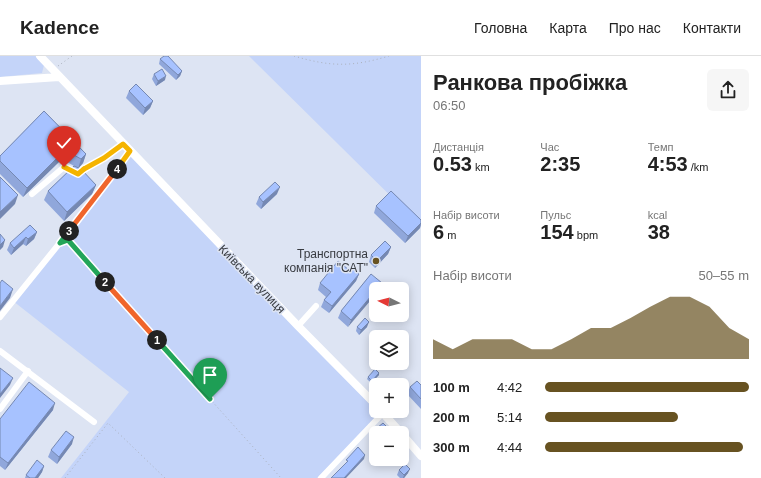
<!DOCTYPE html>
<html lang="uk">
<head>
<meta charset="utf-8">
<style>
  body { margin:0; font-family:Helvetica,sans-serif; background:#f6f6f6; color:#222; height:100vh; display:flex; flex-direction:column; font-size:15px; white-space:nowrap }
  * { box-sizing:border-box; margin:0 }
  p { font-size:13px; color:#767676 }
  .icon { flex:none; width:22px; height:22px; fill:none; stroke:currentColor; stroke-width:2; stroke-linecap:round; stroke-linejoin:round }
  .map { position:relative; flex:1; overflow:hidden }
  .details { display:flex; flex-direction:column; background:#fff; width:340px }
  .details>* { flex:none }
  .needle { width:26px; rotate:276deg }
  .buttons { position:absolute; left:369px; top:226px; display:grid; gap:8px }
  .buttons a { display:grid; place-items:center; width:40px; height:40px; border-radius:6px; background:#fff; box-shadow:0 2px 10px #0003; font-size:20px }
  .pin { position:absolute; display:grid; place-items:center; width:34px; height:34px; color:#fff; margin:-41px -17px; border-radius:50% 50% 50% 0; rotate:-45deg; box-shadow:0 0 4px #0007 }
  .pin .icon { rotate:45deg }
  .km { position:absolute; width:20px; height:20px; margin:-10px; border-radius:50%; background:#222; color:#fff; font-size:11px; line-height:20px; text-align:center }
  .round { display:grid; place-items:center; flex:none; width:42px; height:42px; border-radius:6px; background:#f6f6f6 }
  .summary { display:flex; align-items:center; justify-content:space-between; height:68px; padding:0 12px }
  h1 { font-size:22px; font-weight:600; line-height:30px }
  .metrics { display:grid; grid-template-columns:repeat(3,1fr); gap:6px; height:68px; padding:4px 12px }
  .metrics div { display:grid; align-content:center }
  .metrics b { font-size:20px; font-weight:600 }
  .metrics small { font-size:11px; font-weight:400 }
  .metrics p { font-size:11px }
  .chart { height:112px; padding:8px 12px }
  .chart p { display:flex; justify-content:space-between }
  .chart svg { width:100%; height:72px; margin-top:4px; fill:#675221; opacity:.7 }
  ul { padding:0 12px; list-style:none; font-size:13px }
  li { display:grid; grid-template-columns:64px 48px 1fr; align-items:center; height:30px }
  li i { height:10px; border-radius:5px; background:#675221 }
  header { display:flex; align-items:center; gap:24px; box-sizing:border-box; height:56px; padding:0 20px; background:#fff; border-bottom:1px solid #e0e0e0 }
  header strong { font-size:19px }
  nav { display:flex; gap:22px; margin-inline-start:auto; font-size:14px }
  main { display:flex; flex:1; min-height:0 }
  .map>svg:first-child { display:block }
  .green { fill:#c4d4f9 }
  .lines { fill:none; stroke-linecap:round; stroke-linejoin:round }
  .path { stroke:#abb1bd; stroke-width:1; stroke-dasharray:1 3; stroke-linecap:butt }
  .minor { stroke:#fff; stroke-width:6 }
  .major { stroke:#fff; stroke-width:8 }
  .wall { fill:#90a7db }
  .shaded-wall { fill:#7588b2 }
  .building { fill:#a7c2ff; stroke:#7588b2 }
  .split-1-casing { stroke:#fff; stroke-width:8 }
  .split-2-casing { stroke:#fff; stroke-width:8 }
  .split-3-casing { stroke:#fff; stroke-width:8 }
  .split-4-casing { stroke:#fff; stroke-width:8 }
  .split-5-casing { stroke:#fff; stroke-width:8 }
  .split-6-casing { stroke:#fff; stroke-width:8 }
  .split-1 { stroke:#22a559; stroke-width:5 }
  .split-2 { stroke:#f0652b; stroke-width:5 }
  .split-3 { stroke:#22a559; stroke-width:5 }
  .split-4 { stroke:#f0652b; stroke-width:5 }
  .split-5 { stroke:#f5b400; stroke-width:5 }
  .split-6 { stroke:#f5b400; stroke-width:5 }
  .poi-dot { fill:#675221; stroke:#dde4f3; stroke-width:1.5 }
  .labels { text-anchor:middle; stroke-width:3; stroke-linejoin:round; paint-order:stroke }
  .poi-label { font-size:12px; fill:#383b41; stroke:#dde4f3; text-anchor:end }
  .street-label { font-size:12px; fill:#383b41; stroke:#dde4f3 }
</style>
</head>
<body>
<header>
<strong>Kadence</strong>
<nav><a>Головна</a><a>Карта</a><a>Про нас</a><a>Контакти</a></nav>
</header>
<main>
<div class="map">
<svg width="421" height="422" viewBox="0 0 421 422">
  <rect width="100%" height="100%" fill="#dde4f3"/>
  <path class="green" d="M0,0h36l8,9 -2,8 -42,4z
    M249,0h172v170z
    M130,95l246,254v6h5l2,2 -66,65h-256l68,-86 -116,-91z"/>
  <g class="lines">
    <path class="path" d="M294,0c37,11 58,11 95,0
      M58,10l14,-10
      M68,185l213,237
      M65,422l43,-55 57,55"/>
    <path class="minor" d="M32,138l32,-27 14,7 25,-16 20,-14
      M0,261l92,-114 38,-52
      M298,270l18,-20
      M0,295l94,71
      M0,353l28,-38
      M321,422l62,-65"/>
    <path class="major" d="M40,0l258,270 78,79
      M0,25l59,-4
      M381,355l20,22
      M402,378l19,22"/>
  </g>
  <path class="wall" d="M160,3l22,12 -2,5 -4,4 -17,-16z
    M154,18l11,6 -9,6 -4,-7z
    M129,35l24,10 -3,7 -7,7 -17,-17z
    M44,55l42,43 -3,9 -5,5 18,17 -4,9 -28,27 -20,-21 4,-9 26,-25 -12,-7 -39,38 -23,-23v-18z
    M277,138l-16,15 -5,-5 3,-7z
    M376,150l45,14v5l-1,3 -15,15 -31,-30z
    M37,176l-3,7 -8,7 -3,-2 -12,11 -4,-5 3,-7z
    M391,191l-3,7 -13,14 -6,-6 2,-7z
    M349,214l10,4 -3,7 -27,32 -8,-6 3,-7 2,-3 -8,-7 2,-7z
    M371,218l-23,53 -10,-9 3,-7z
    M357,271h10l-8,8 -3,-4z
    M379,319l-8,8 -4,-4 1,-2z
    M421,329v24l-14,-15 3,-7z
    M53,354l-48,60 -5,-4v-47z
    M377,372l16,5h-17v1l-1,-1z
    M72,388l-15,20 -9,-7 3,-7z
    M44,410l-2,6 -4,6h-13l1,-3z
    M399,414l9,3 -4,5h-4l-3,-3z"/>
  <path class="shaded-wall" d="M182,15l-2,5 -4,4 2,-5z
    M166,20l-1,4 -9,6 2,-5z
    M153,45l-3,7 -7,7 2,-7z
    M65,94l-3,9 -39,38 4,-9z
    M86,98l-3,9 -5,6 3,-10z
    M96,129l-4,9 -28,27 3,-9z
    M280,131l-3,7 -16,15 2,-7z
    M18,139l-3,9 -15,15v-7z
    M421,167l-1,5 -15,15 3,-7z
    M37,176l-3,7 -8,7 2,-7z
    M26,181l-3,7 -12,11 3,-7z
    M5,184l-2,7 -3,3v-5z
    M391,191l-3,7 -13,14 2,-7z
    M359,218l-3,7 -27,32 3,-7z
    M382,227l-2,6h-3z
    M13,233l-3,9 -10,13v-5z
    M376,234v4l-28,33 3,-7z
    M369,266l-2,5 -8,8 2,-5z
    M379,317v2l-8,8 1,-2z
    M13,322l-3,7 -10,13v-4z
    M55,347l-2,7 -48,60 3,-7z
    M74,381l-2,7 -15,20 2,-7z
    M407,391l-2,5 -3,3v-3z
    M365,399l-1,4 -18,19h-2z
    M44,410l-2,6 -4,6h-3z
    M410,413l-2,4 -4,5h-1l1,-3z"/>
  <path class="building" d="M164,0h4l14,15 -4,4 -18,-16z
    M162,13l4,7 -8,5 -4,-7z
    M136,28l17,17 -8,7 -16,-17z
    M44,55l42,43 -5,5 -16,-9 -38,38 -27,-27v-5z
    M74,110l7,3 15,16 -29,27 -19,-21z
    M0,121l18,18 -18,17z
    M275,126l5,5 -17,15 -4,-5z
    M391,135l30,29v3l-13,13 -32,-30z
    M30,169l7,7 -9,7 -2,-2 -12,11 -4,-5z
    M0,178l5,6 -5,5z
    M385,185l6,6 -14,14 -6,-6z
    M338,205l11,9 2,-3 8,7 -27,32 -8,-6 7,-8 -11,-9z
    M371,218l11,9 -5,6h-1v1l-25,30 -10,-9z
    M2,224l11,9 -13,17v-23z
    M365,262l4,4 -8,8 -4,-3z
    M0,312l13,10 -13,16z
    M375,313l4,4 -7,8 -4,-4z
    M417,325l4,4v14l-11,-12z
    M29,326l26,21 -47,60 -8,-6v-38z
    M383,367l10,10h-11l-5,-5z
    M66,375l8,6 -15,20 -8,-7z
    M402,386l5,5 -5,5z
    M358,391l7,8 -21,23h-13l17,-17 -2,-1z
    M37,404l7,6 -9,12h-5l-4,-3z
    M405,408l5,5 -6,6 -5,-5z"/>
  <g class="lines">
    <g class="split-1-casing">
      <path id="split-1" d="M157,284l53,59"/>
    </g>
    <g class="split-2-casing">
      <path id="split-2" d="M105,226l52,58"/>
    </g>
    <g class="split-3-casing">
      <path id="split-3" d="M69,175l-9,12 8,-3 37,42"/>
    </g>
    <g class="split-4-casing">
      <path id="split-4" d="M69,175l48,-62"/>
    </g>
    <g class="split-5-casing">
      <path id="split-5" d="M84,113l20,-11 19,-14 7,7 -13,18"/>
    </g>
    <g class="split-6-casing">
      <path id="split-6" d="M64,111l14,7 6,-5"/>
    </g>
    <use href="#split-1" class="split-1"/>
    <use href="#split-2" class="split-2"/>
    <use href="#split-3" class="split-3"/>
    <use href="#split-4" class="split-4"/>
    <use href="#split-5" class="split-5"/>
    <use href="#split-6" class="split-6"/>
  </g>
  <circle class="poi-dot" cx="376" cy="205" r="4"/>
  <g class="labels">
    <g class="poi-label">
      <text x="368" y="202">Транспортна<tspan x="368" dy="14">компанія "САТ"</tspan></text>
    </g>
    <g class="street-label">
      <text transform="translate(252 223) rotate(46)" y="4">Київська вулиця</text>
    </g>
  </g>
</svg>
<div class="buttons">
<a><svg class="needle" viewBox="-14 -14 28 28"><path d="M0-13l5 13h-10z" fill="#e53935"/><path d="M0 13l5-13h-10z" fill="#767676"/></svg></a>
<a><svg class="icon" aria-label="layers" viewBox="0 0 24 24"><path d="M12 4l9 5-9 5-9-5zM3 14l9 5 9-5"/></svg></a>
<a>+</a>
<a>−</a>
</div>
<div class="pin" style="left:210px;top:343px;background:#1e9e55"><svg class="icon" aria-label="arrive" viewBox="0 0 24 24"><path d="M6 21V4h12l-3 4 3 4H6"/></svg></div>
<div class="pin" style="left:64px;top:111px;background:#d93025"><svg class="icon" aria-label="check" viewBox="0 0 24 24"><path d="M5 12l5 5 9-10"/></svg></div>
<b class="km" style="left:157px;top:284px">1</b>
<b class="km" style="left:105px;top:226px">2</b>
<b class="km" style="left:69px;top:175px">3</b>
<b class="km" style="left:117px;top:113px">4</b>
</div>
<section class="details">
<div class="summary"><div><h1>Ранкова пробіжка</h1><p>06:50</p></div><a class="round"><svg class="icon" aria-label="share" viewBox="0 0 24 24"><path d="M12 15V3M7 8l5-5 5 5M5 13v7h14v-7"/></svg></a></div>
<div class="metrics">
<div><p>Дистанція</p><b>0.53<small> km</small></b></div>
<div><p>Час</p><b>2:35</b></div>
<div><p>Темп</p><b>4:53<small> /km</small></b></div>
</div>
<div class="metrics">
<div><p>Набір висоти</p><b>6<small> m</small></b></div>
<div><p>Пульс</p><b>154<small> bpm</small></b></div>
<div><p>kcal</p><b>38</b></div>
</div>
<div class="chart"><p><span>Набір висоти</span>50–55 m</p>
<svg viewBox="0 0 160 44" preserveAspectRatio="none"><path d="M0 44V32L10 38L20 32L30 32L40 32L50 38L60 38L70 32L80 25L90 25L100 19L110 12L120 6L130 6L140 12L150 25L160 32V44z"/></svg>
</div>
<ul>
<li><b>100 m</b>4:42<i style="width:100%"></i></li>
<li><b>200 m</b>5:14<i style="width:65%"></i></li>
<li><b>300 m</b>4:44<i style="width:97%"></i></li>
</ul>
</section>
</main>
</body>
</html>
